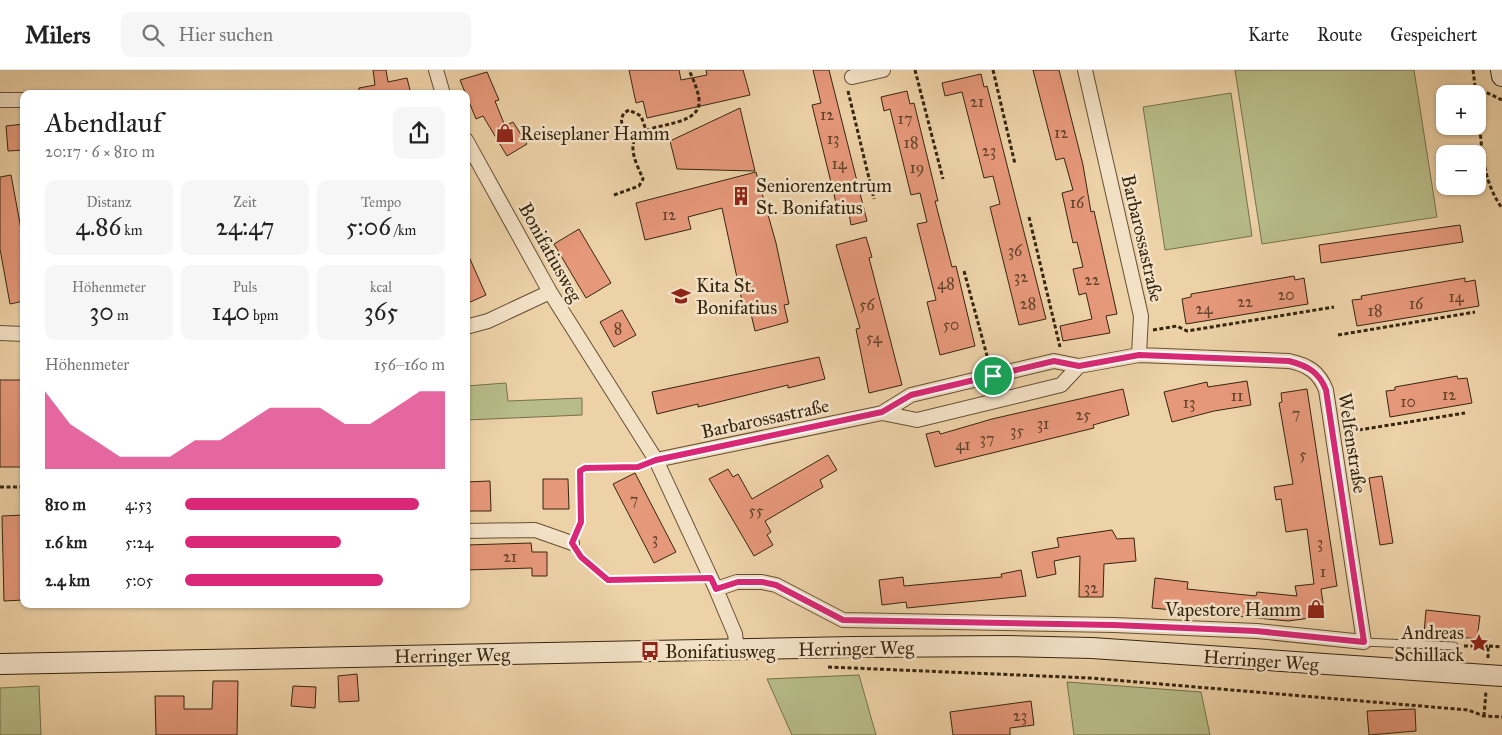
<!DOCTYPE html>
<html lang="de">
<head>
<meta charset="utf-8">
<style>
  body { margin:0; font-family:"IM FELL Great Primer",serif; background:#f6f6f6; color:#222; height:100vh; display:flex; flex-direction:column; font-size:19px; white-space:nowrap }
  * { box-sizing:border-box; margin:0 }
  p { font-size:16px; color:#767676 }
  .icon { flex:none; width:28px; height:28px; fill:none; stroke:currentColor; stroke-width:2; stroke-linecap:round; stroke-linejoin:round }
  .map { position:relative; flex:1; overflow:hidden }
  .side { position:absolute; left:20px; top:20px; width:450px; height:518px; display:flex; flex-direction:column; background:#fff; border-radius:10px; box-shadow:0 1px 4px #0004 }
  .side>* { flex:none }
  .controls { position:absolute; left:1436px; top:15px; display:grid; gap:10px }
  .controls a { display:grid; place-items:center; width:50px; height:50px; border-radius:10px; background:#fff; box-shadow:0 1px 4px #0004; font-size:25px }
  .pin { position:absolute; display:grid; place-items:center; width:42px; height:42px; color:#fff; margin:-21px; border:2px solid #fff; border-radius:50%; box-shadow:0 1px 5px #0007 }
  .round { display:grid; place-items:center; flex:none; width:52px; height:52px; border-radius:10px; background:#f6f6f6 }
  .overview { display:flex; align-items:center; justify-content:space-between; height:85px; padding:0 25px }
  h1 { font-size:28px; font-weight:600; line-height:38px }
  .metrics { display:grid; grid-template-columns:repeat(3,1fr); gap:8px; height:85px; padding:5px 25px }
  .metrics div { display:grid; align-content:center; border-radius:10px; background:#f6f6f6; text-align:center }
  .metrics b { font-size:25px; font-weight:600 }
  .metrics small { font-size:14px; font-weight:400 }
  .metrics p { font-size:14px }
  .chart { height:140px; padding:10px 25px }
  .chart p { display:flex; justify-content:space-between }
  .chart svg { width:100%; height:90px; margin-top:5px; fill:#db2777; opacity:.7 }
  ul { padding:0 25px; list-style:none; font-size:16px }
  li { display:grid; grid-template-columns:80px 60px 1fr; align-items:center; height:38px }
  li i { height:12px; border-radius:6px; background:#db2777 }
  header { display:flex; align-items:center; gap:30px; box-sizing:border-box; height:70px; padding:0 25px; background:#fff; border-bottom:1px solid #e0e0e0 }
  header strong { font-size:24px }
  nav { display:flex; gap:28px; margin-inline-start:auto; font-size:18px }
  .search { width:350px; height:45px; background:#f6f6f6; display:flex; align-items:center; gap:12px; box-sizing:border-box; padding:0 18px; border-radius:10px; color:#767676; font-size:19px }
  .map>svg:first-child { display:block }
  .green { fill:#b7bc88; stroke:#76704c }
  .building { fill:#e6987a; stroke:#36250f }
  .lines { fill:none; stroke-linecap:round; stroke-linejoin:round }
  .lane-casing { stroke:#645035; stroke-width:9 }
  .street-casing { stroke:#645035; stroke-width:16 }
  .secondary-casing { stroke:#36250f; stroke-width:22 }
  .path { stroke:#36250f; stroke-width:3; stroke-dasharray:4 2.5; stroke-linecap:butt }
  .lane { stroke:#f3e1c6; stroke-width:7 }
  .street { stroke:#f3e1c6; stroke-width:14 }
  .secondary { stroke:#f3e1c6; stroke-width:20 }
  .route-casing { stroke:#fff; stroke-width:10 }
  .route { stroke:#db2777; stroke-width:6 }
  .labels { text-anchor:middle; stroke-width:5; stroke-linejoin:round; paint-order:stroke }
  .number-label { font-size:16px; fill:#62422a }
  .poi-label { font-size:19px; fill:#36250f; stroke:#f3e1c6; text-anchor:start }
  .street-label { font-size:19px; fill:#36250f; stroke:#f3e1c6 }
</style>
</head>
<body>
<header>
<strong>Milers</strong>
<div class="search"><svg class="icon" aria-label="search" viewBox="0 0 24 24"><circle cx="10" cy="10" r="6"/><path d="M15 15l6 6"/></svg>Hier suchen</div>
<nav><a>Karte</a><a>Route</a><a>Gespeichert</a></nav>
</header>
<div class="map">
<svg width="1502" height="665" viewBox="0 0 1502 665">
  <rect width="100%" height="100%" fill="#edd1a7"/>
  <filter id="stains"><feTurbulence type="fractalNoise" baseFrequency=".004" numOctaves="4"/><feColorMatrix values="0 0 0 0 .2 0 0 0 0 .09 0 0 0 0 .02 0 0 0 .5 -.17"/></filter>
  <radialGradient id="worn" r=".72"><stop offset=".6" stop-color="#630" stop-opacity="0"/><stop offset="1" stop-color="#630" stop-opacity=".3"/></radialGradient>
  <path class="green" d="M1235,0h179l23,147 -175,27z
    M1231,23l21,143 -87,14 -22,-143z
    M506,313l2,18 74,-3v17l-116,5v-34z
    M859,605l17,60h-84l-25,-56z
    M1067,612l134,10 9,43h-136z
    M39,616l2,49h-41v-47z"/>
  <path class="building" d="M373,0h13l2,12 19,-4 4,16h-52v-6l16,-3z
    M629,0h50l2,10 26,-5 -1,-5h37l7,25 -103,23 -4,-17 -7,2z
    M813,0h16l38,151 -16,4 -2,-12 -10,2 -27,-110 9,-2z
    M1033,0h26l24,95 8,47 3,-1 23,103 -11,2 4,17 -47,8 -3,-15 32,-7 -6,-26 -7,2 -6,-26 10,-2 -6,-25 -4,1 -11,-50 11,-3 -9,-32 -8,2z
    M487,2l12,28 -4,1 10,25 8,-4 14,22 -20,12 -24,-40 -7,3 -16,-39z
    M981,4l3,13 3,-1 59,233 -27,6 -29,-118 10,-3 -7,-28 -9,2 -22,-86 -17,4 -3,-13z
    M907,21l3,13 4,-1 24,98h-3l17,66 4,-1 19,80 -35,9 -13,-53 9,-2 -19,-76 10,-2 -7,-29 -9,2 -21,-86 -6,2 -3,-14z
    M740,38l15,63 -78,-2 -7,-28z
    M24,54v26l-16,1 -2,-25z
    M756,102l20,71 13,61 -5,1 4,17 -33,9 -4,-17 -6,1 -23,-107 -34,9 3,12 -46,11 -9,-37z
    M11,105l13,70v56l-14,3 -10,-55v-72z
    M1460,155l3,17 -142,21 -2,-18z
    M579,159l32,54 -25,15 -32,-54z
    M866,167l6,20 -3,1 33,127 -33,8 -13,-64 4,-1 -24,-83z
    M466,180l20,45 -20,9z
    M1294,206l1,4 9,-2 4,26 -122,20 -4,-25 9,-2v-3z
    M1465,208v4l10,-2 4,26 -122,20 -5,-26 10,-1 -1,-3z
    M622,240l14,25 -22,12 -14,-25z
    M819,287l6,22 -37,9v-3l-90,22v-3l-41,10 -5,-22z
    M1457,306l1,3 9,-1 5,25 -82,14 -4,-26 9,-1v-3z
    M0,310h22l1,87h-23z
    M1247,311l4,24 -37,6 -42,11 -8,-30 43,-10 1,5z
    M1123,319l6,26 -36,10 1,3 -159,39 -9,-33 13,-3 1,3 4,-1 48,-14z
    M1307,319l30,197 -16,3 4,27 -37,5 -136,-13 3,-30 33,4 -1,7 69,7 1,-4 40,4 -2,-10 19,-2 -7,-55 -21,3 -5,-33 -5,1 -2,-13 19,-3 -14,-81 3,-1 -1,-9z
    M828,385l9,15 -17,10 3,7 -58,34 6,11 -4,3 6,10 -19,11 -45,-77 19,-10 5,8 5,-3 14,25z
    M635,403l41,79 -22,11 -41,-79z
    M1382,406l11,67 -13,2 -11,-67z
    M543,409h25l1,30h-26z
    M490,411l1,30h-25v-29z
    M24,445v85l-20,1 -2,-85z
    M1112,460l5,9 17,-1 2,23 -32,3 -1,33h-24l1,-41 -26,5 2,13 -19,4 -5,-26 27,-5 -2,-9z
    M531,473l1,9h15v24h-15v-8l-66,2v-25z
    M1021,500l5,26 -119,12 -1,-6 -24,3 -3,-25 24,-3 1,9 98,-9 -1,-3z
    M1426,540l54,6 -3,23 -53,-6z
    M357,604l2,27 -20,1 -1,-26z
    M213,611h25l-1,54h-81l-1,-39h29v13h28z
    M293,616l23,1 -1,21 -24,-2z
    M1031,631l3,24 -24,3v7h-57l-3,-23z
    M1415,639l1,22 -47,4 -2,-24z"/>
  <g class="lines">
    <g class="lane-casing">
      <path id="lane" d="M572,473l9,-21 -1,-51
        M1364,572l90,4"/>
    </g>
    <g class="street-casing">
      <path id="street" d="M436,0l7,24
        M1085,0l56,246 -2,39
        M852,7l31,-7
        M0,30h24
        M466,70l84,152 106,168 60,129 19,45 2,16
        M466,257l22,-6 62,-29
        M0,263l24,1
        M1054,291l25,5 -18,19 -144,35 -35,-7 29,-18z
        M656,390l226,-47
        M466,461l69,-1 37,13
        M716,519l21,-7h25l14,3 67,35 271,5 143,6 107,11 -38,-252c-7,-18 -18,-25 -37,-29l-150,-6 -60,11"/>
    </g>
    <g class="secondary-casing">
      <path id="secondary" d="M1501,0l1,6
        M0,594l853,-17 153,-1 86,2 410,28"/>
    </g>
    <path class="path" d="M915,0l28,109
      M993,0l22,94
      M1473,0l3,24
      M1475,17l27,13
      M848,21l26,108
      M1478,39c4,35 3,70 24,99
      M636,67c-10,-7 -19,-12 -12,-24l5,-3 12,6 5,14
      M614,125l25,-9 4,-7c-4,-10 -11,-22 -10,-34 4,-26 62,-14 66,-41 1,-10 -6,-25 -10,-34
      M1029,147l31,130
      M964,201l25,92
      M1153,260l24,-4 10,5 147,-24
      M1338,265l137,-23
      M1346,362l119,-19
      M590,398l48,-1 6,-2
      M0,417h24
      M579,484l29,25 88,-2
      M1464,576h24
      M1488,588v-12l14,1
      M828,597l262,11 378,32 16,6 18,1
      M1484,646l2,-25"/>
    <use href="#lane" class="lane"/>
    <use href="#street" class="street"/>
    <use href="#secondary" class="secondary"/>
  </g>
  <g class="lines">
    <g class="route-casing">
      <path id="route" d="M1139,285l150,6c19,5 30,11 37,29l38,252 -108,-11 -142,-6 -271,-5 -67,-35 -14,-3h-24l-22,7 -5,-11 -103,2 -27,-23 -9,-14 9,-21 -1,-51 5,-3 53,-1 18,-7 226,-48 29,-17 143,-34 25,5z"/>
    </g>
    <use href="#route" class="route"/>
  </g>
  <defs>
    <g id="shop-bare" transform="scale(1.5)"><path d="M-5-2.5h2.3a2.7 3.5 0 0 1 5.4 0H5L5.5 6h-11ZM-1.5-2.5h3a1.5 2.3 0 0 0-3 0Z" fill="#8f2418" stroke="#f3e1c6" stroke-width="2.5" paint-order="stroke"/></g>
    <g id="building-bare" transform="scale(1.5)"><path d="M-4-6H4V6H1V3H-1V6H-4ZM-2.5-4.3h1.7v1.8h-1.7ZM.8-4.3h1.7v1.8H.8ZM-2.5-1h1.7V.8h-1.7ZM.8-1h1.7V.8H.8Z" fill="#8f2418" stroke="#f3e1c6" stroke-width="2.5" paint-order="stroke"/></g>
    <g id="school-bare" transform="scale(1.5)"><path d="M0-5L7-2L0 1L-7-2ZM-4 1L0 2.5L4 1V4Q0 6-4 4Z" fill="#8f2418" stroke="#f3e1c6" stroke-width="2.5" paint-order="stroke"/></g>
    <g id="sight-bare" transform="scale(1.5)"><path d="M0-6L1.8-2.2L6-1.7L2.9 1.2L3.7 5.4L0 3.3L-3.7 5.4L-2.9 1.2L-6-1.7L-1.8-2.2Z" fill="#8f2418" stroke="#f3e1c6" stroke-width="2.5" paint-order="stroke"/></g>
    <g id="bus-bare" transform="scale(1.5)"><path d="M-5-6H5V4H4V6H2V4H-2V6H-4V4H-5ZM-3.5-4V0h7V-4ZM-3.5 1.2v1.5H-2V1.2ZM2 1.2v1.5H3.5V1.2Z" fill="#8f2418" stroke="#f3e1c6" stroke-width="2.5" paint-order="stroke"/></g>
  </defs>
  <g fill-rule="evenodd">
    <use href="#shop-bare" x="505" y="63"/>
    <use href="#building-bare" x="741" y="126"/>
    <use href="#school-bare" x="681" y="226"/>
    <use href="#shop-bare" x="1316" y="539"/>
    <use href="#sight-bare" x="1479" y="573"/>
    <use href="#bus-bare" x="650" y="581"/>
  </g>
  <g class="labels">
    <g class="number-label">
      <text x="977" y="37">21</text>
      <text x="827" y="50">12</text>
      <text x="905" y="54">17</text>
      <text x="1061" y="68">12</text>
      <text x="833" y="74">13</text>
      <text x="911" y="78">18</text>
      <text x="989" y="86">23</text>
      <text x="839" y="99">14</text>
      <text x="917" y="103">19</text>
      <text x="1077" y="138">16</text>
      <text x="669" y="150">12</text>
      <text x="1015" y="186">36</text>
      <text x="1021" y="212">32</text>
      <text x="1092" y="215">22</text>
      <text x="946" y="219">48</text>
      <text x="1286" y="230">20</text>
      <text x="1456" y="232">14</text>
      <text x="1245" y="237">22</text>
      <text x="1028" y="239">28</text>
      <text x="1416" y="239">16</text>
      <text x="867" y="240">56</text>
      <text x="1204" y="244">24</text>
      <text x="1375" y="246">18</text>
      <text x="951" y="260">50</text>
      <text x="618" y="264">8</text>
      <text x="874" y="273">54</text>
      <text x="1449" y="330">12</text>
      <text x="1237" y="331">11</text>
      <text x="1408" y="337">10</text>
      <text x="1189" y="338">13</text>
      <text x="1296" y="349">7</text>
      <text x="1083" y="350">25</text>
      <text x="1043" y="359">31</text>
      <text x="1017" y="366">35</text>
      <text x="987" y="374">37</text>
      <text x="963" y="380">41</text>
      <text x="1303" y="390">5</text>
      <text x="634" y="435">7</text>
      <text x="756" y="446">55</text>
      <text x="655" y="474">3</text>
      <text x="1320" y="478">3</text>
      <text x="510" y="492">21</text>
      <text x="1323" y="507">1</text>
      <text x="1091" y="523">32</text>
      <text x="1020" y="651">23</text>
    </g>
    <g class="poi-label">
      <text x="520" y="70">Reiseplaner Hamm</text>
      <text x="756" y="122">Seniorenzentrum<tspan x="756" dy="22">St. Bonifatius</tspan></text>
      <text x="696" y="222">Kita St.<tspan x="696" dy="22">Bonifatius</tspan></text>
      <text x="1301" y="546" text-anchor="end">Vapestore Hamm</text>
      <text x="1464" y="569" text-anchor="end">Andreas<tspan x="1464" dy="22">Schillack</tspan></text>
      <text x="665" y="588">Bonifatiusweg</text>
    </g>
    <g class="street-label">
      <text transform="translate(1143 168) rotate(77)" y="7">Barbarossastraße</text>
      <text transform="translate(551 182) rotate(61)" y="7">Bonifatiusweg</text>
      <text transform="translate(765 348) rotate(-12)" y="7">Barbarossastraße</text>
      <text transform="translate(1353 373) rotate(81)" y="7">Welfenstraße</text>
      <text transform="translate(856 578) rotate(-1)" y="7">Herringer Weg</text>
      <text transform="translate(452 585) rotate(-1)" y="7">Herringer Weg</text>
      <text transform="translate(1261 590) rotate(4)" y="7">Herringer Weg</text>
    </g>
  </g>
  <rect width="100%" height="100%" filter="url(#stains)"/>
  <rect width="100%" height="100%" fill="url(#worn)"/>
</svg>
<div class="controls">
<a>+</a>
<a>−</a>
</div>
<div class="pin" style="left:993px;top:306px;background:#1e9e55"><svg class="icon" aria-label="arrive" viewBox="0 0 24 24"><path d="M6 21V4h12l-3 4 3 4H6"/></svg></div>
<section class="side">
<div class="overview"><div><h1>Abendlauf</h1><p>20:17 · 6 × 810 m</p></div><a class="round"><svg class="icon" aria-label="share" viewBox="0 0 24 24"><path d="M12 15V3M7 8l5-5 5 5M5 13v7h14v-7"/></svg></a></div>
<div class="metrics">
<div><p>Distanz</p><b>4.86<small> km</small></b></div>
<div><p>Zeit</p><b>24:47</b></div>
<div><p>Tempo</p><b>5:06<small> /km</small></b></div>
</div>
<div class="metrics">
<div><p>Höhenmeter</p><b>30<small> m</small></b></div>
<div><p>Puls</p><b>140<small> bpm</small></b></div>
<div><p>kcal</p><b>365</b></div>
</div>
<div class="chart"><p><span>Höhenmeter</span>156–160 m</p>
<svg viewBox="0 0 160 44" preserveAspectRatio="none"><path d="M0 44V6L10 22L20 30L30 38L40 38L50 38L60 30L70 30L80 22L90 14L100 14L110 14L120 22L130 22L140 14L150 6L160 6V44z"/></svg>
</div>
<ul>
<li><b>810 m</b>4:53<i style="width:90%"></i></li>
<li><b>1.6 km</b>5:24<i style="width:60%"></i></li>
<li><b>2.4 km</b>5:05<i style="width:76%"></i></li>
</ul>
</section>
</div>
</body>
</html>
